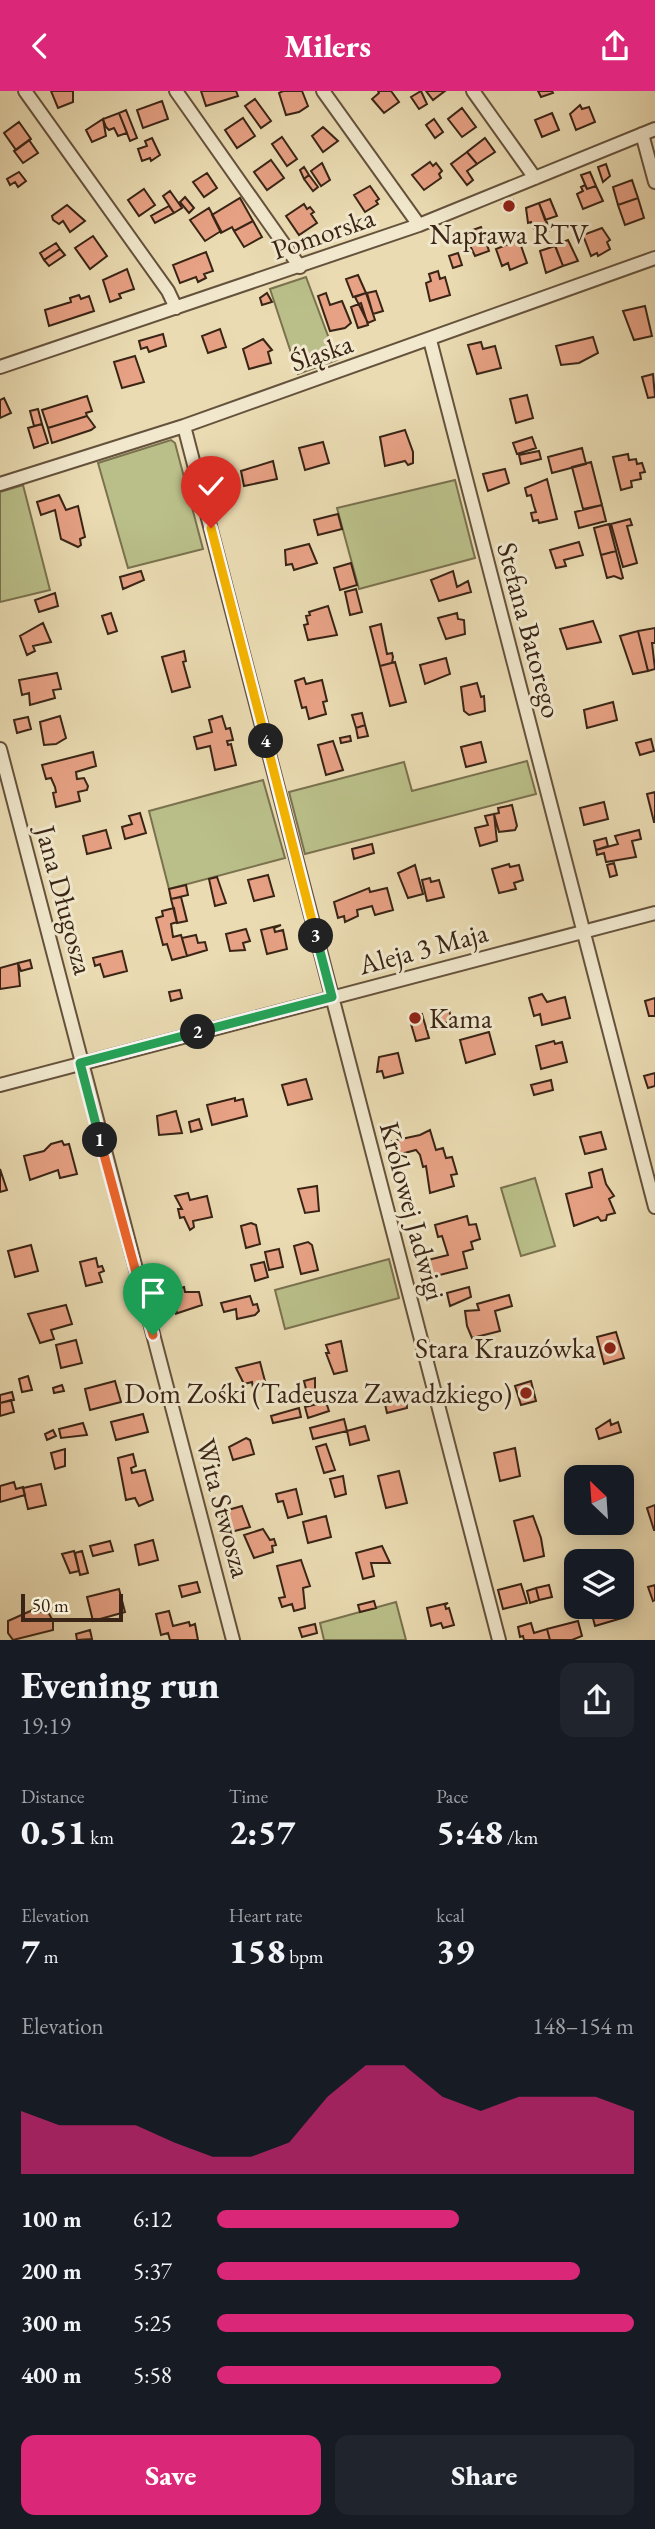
<!DOCTYPE html>
<html lang="en">
<head>
<meta charset="utf-8">
<style>
  body { margin:0; font-family:"EB Garamond",serif; background:#20242c; color:#f1f3f6; height:100vh; display:flex; flex-direction:column; font-size:26px; white-space:nowrap }
  * { box-sizing:border-box; margin:0 }
  p { font-size:23px; color:#9ea1a6 }
  .icon { flex:none; width:38px; height:38px; fill:none; stroke:currentColor; stroke-width:2; stroke-linecap:round; stroke-linejoin:round }
  .map { position:relative; height:1549px; overflow:hidden }
  .panel { display:flex; flex-direction:column; background:#171b24; flex:1 }
  .panel>* { flex:none }
  .needle { width:46px; rotate:335deg }
  .tools { position:absolute; left:564px; top:1374px; display:grid; gap:14px }
  .tools a { display:grid; place-items:center; width:70px; height:70px; border-radius:14px; background:#171b24; box-shadow:0 4px 18px #0003; font-size:35px }
  .scale { position:absolute; left:21px; bottom:18px; width:102px; box-sizing:border-box; padding-left:7px; border:4px solid #392415; border-top:0; font-size:19px; line-height:24px; white-space:nowrap; color:#392415; -webkit-text-stroke:5px #f1e8cd; paint-order:stroke }
  .pin { position:absolute; display:grid; place-items:center; width:60px; height:60px; color:#fff; margin:-72px -30px; border-radius:50% 50% 50% 0; rotate:-45deg; box-shadow:0 0 7px #0007 }
  .pin .icon { rotate:45deg }
  .km { position:absolute; width:35px; height:35px; margin:-18px; border-radius:50%; background:#222; color:#fff; font-size:19px; line-height:35px; text-align:center }
  .round { display:grid; place-items:center; flex:none; width:74px; height:74px; border-radius:14px; background:#20242c }
  .summary { display:flex; align-items:center; justify-content:space-between; height:119px; padding:0 21px }
  h1 { font-size:38px; font-weight:800; line-height:52px }
  .metrics { display:grid; grid-template-columns:repeat(3,1fr); gap:10px; height:119px; padding:7px 21px }
  .metrics div { display:grid; align-content:center }
  .metrics b { font-size:35px; font-weight:800 }
  .metrics small { font-size:19px; font-weight:400 }
  .metrics p { font-size:19px }
  .chart { height:196px; padding:14px 21px }
  .chart p { display:flex; justify-content:space-between }
  .chart svg { width:100%; height:126px; margin-top:7px; fill:#db2777; opacity:.7 }
  .action { display:flex; gap:14px; margin-top:auto; padding:14px 21px }
  .action a { flex:1; height:80px; border-radius:14px; background:#db2777; color:#fff; font-size:28px; font-weight:800; line-height:80px; text-align:center }
  .action a+a { background:#20242c; color:#f1f3f6 }
  ul { padding:0 21px; list-style:none; font-size:23px }
  li { display:grid; grid-template-columns:112px 84px 1fr; align-items:center; height:52px }
  li i { height:18px; border-radius:9px; background:#db2777 }
  header { display:flex; justify-content:space-between; align-items:center; height:91px; padding:0 21px; background:#db2777; color:#fff; font-size:32px; font-weight:800 }
  .map>svg:first-child { display:block }
  .green { fill:#babf89; stroke:#7a724f; stroke-width:2 }
  .building { fill:#e7a184; stroke:#392415; stroke-width:2 }
  .lines { fill:none; stroke-linecap:round; stroke-linejoin:round }
  .street-casing { stroke:#65523c; stroke-width:16 }
  .street { stroke:#f1e8cd; stroke-width:12 }
  .split-1-casing { stroke:#fff; stroke-width:14 }
  .split-2-casing { stroke:#fff; stroke-width:14 }
  .split-3-casing { stroke:#fff; stroke-width:14 }
  .split-4-casing { stroke:#fff; stroke-width:14 }
  .split-5-casing { stroke:#fff; stroke-width:14 }
  .split-1 { stroke:#f0652b; stroke-width:9 }
  .split-2 { stroke:#22a559; stroke-width:9 }
  .split-3 { stroke:#22a559; stroke-width:9 }
  .split-4 { stroke:#f5b400; stroke-width:9 }
  .split-5 { stroke:#f5b400; stroke-width:9 }
  .poi-dot { fill:#8f2418; stroke:#f1e8cd; stroke-width:2.5 }
  .labels { text-anchor:middle; stroke-width:6; stroke-linejoin:round; paint-order:stroke }
  .street-label { font-size:28px; fill:#392415; stroke:#f1e8cd }
  .poi-label { font-size:28px; fill:#392415; stroke:#f1e8cd; text-anchor:end }
</style>
</head>
<body>
<header><svg class="icon" aria-label="back" viewBox="0 0 24 24"><path d="M15 5l-7 7 7 7"/></svg>Milers<svg class="icon" aria-label="share" viewBox="0 0 24 24"><path d="M12 15V3M7 8l5-5 5 5M5 13v7h14v-7"/></svg></header>
<div class="map">
<svg width="655" height="1549" viewBox="0 0 655 1549">
  <rect width="100%" height="100%" fill="#eadbb2"/>
  <filter id="stains"><feTurbulence type="fractalNoise" baseFrequency=".00286" numOctaves="4"/><feColorMatrix values="0 0 0 0 .2 0 0 0 0 .09 0 0 0 0 .02 0 0 0 .5 -.17"/></filter>
  <radialGradient id="worn" r=".72"><stop offset=".6" stop-color="#630" stop-opacity="0"/><stop offset="1" stop-color="#630" stop-opacity=".3"/></radialGradient>
  <path class="green" d="M306,186l31,83 -39,14 -28,-85z
    M171,349l4,3 28,106 -75,19 -30,-105z
    M455,389l20,78 -116,31 -22,-81z
    M23,394l27,105 -50,12v-110z
    M527,670l9,33 -231,60 -16,-62 115,-30 8,29z
    M263,689l22,78 -116,31 -20,-78z
    M535,1087l20,68 -34,10 -20,-68z
    M389,1168l10,39 -114,31 -10,-39z
    M396,1511l10,38h-82l-4,-17z"/>
  <path class="building" d="M51,0h22v11l-15,6z
    M201,0h35l2,5 -32,10z
    M283,0h19l6,15 -9,6 -13,3 -7,-22z
    M378,0h13l8,11 -15,11 -12,-14 7,-6z
    M421,0l6,13 -8,5 -8,-12z
    M426,0h19l-12,9z
    M538,0h14l1,2 -12,4z
    M255,8l16,22 -10,7 -16,-22z
    M162,10l6,18 -25,9 -6,-18z
    M580,14l2,4 7,-2 6,15 -19,8 -6,-16z
    M462,17l14,19 -14,10 -14,-18z
    M126,19l11,28 -7,3 -11,-28z
    M119,22l8,20 -9,3 -4,-8 -5,2 -3,-3 -3,-8z
    M552,22l7,17 -17,7 -7,-17z
    M243,27l12,18 -18,12 -12,-18z
    M103,28l3,17 -14,6 -6,-12z
    M434,28l9,13 -8,6 -9,-13z
    M19,31l12,17 -15,11 -12,-17z
    M323,36l15,14 -15,11 -11,-16z
    M282,46l15,22 -10,7 -15,-22z
    M152,47l8,17 -9,6 -1,-3 -8,3 -4,-12 9,-3 -2,-5z
    M485,47l10,14 -18,12 -10,-12z
    M29,49l9,13 -15,10 -9,-12z
    M467,61l10,12 -10,7 6,9 -6,5 -16,-21z
    M271,69l13,18 -17,12 -13,-18z
    M430,71l3,4 3,-3 6,8 -3,3 2,4 -17,12 -12,-15z
    M322,72l8,17 -9,6 -10,-15z
    M606,73l4,12 -7,6 -5,-15z
    M304,76l5,8 -5,4 -4,-9z
    M19,81l7,9 -8,6 -3,-5 -5,3 -3,-6z
    M590,81l6,14 -9,3 -6,-14z
    M207,82l10,15 -13,9 -11,-15z
    M309,84l9,12 -5,4 -9,-12z
    M632,89l6,18 -20,7 -5,-18z
    M585,94l2,4 9,-3 7,15 -20,8 -6,-15 6,-3 -2,-4z
    M370,95l9,13 -3,2 2,3 -13,8 -11,-17z
    M144,98l11,16 -16,11 -11,-16z
    M170,100l12,17 -8,5 -11,-17z
    M185,106l9,11 -5,5 -9,-11z
    M240,107l13,23 -19,10 -2,-4 -11,6 -9,-18z
    M638,107l6,20 -19,7 -7,-20z
    M550,108l7,17 -12,4 -6,-17z
    M513,109l3,7 -11,4 -3,-7z
    M539,112l8,20 -13,6 -3,-7 -3,1 -2,-15z
    M304,113l3,5 3,-2 4,5 -3,2 6,9 -18,12 -13,-19z
    M67,114l18,16 -15,11 -7,-11 -4,3 -6,-4 -1,-4z
    M169,115l5,7 -19,10 -4,-7z
    M209,117l12,23 -16,10 -15,-21z
    M253,130l9,16 -18,10 -10,-16z
    M547,132l2,8 -10,5 -4,-8z
    M481,136l8,24 -14,5 -11,-23z
    M602,137l8,12 -3,2 3,7 -12,7 -1,-3 -6,3 -8,-21z
    M93,145l14,20 -17,13 -15,-21z
    M519,149l8,23 -17,7 -2,-7 -6,3 -6,-17z
    M568,149l10,21 -15,5 -8,-21z
    M56,152l4,6 -16,11 -4,-7z
    M555,155l8,20 -17,7 -6,-22z
    M60,158l5,6 -16,11 -5,-6z
    M206,161l7,19 -9,3 2,4 -8,4 -2,-5 -16,6 -7,-18z
    M458,162l4,12 -9,3 -4,-12z
    M127,178l7,20 -15,5 2,4 -11,4 -7,-22z
    M438,180l2,8 5,-2 5,18 -20,6 -4,-18 5,-2 -2,-7z
    M358,184l8,18 -13,4 -7,-18z
    M376,200l7,20 -10,3 -6,-21z
    M267,202l5,9 -10,3 -2,-7z
    M326,202l4,12 12,-4 9,22 -6,5 -15,3 -12,-35z
    M366,202l9,27 -7,3 -13,-26z
    M79,204l2,4 8,-3 5,15 -45,15 -4,-16 26,-8 -1,-4z
    M361,212l7,22 -10,3 -7,-21z
    M645,215l7,30 -18,4 -11,-29z
    M220,238l6,18 -18,6 -6,-17z
    M163,243l3,12 -17,6 -2,-5 -6,2 -2,-8z
    M593,246l5,16 -19,10 -18,2 -5,-19z
    M263,248l9,11 -4,2 3,11 -22,6 -6,-20z
    M481,251l2,7 12,-3 6,22 -24,6 -9,-29z
    M135,265l9,26 -22,6 -8,-26z
    M653,283l2,23 -7,1 -6,-21z
    M527,304l6,23 -17,5 -6,-24z
    M87,305l5,15 -6,2 1,3 -39,12 -6,-18z
    M4,307l7,15 -11,5v-18z
    M38,318l4,15 -8,2 -4,-15z
    M87,325l8,11 -4,3 -39,13 -4,-15z
    M42,333l6,19 -14,5 -6,-20z
    M405,339l8,22v11l-5,2 -3,-4 -20,5 -5,-29z
    M532,346l4,11 -19,6 -4,-11z
    M323,351l6,21 -24,7 -6,-22z
    M582,357l4,16 -34,9 -4,-16z
    M539,360l2,8 -20,5 -2,-9z
    M628,363l1,6 7,-1 1,5 5,-1 3,9 -5,1 1,6 -10,2 1,6 -11,3 -8,-33z
    M273,370l4,18 -33,7 -3,-15z
    M591,371l11,43 -19,4 -11,-42z
    M505,378l4,14 -21,8 -5,-17z
    M547,388l10,40 -18,4 -1,-3 -5,1 -2,-8 5,-1 -2,-6 -3,-11 -4,1 -2,-8z
    M59,404l7,15 12,-4 7,31 -5,2 1,6 -3,2 -17,-8 -6,-29 -14,5 -4,-13z
    M602,414l4,16 -27,7 -4,-16z
    M338,423l4,15 -24,6 -4,-15z
    M630,428l2,6 -5,1 10,37 -14,4 -12,-43z
    M609,433l7,27 -15,4 -7,-27z
    M579,451l4,13 -19,5 2,6 -10,2 -6,-18z
    M309,453l8,19 -23,7 -2,-6 -6,1 -1,-15z
    M616,460l7,27 -2,1 -7,-3 -7,2 -6,-23z
    M351,472l6,22 -17,5 -6,-22z
    M141,480l3,9 -21,9 -3,-12z
    M453,480l4,16 11,-6 3,11 -32,9 -8,-21z
    M356,498l6,23 -12,3 -5,-23z
    M55,502l3,13 -19,6 -4,-12z
    M328,515l9,29 -29,5 -4,-15 4,-1 -2,-8 4,-1 -1,-3z
    M111,522l6,18 -9,3 -6,-18z
    M457,522l1,6 6,1 1,14 -19,5 -8,-21z
    M593,530l8,21 -34,7 -7,-20z
    M43,532l8,19 -18,4 2,5 -8,4 -7,-19z
    M381,533l6,30 5,-1 1,4 -1,6 -12,3 -10,-39z
    M655,537v15h-3l3,26 -7,2 -10,-40z
    M638,540l10,40 -15,3 -13,-38z
    M184,560l2,10 -3,1 7,25 -18,5 -10,-35z
    M446,567l4,16 -25,10 -5,-19z
    M395,571l11,40 -16,4 -10,-40z
    M57,582l4,16 -8,1 2,8 -25,7 -1,-12 -7,2 -3,-15z
    M304,587l2,6 16,-4 5,21 -4,1 3,12 -17,5 -3,-12 -4,1 -7,-27z
    M477,592l4,14 3,-1 1,15 -16,4 -5,-4 -3,-24z
    M613,611l4,18 -30,8 -3,-18z
    M362,622l3,12 -9,3 -4,-13z
    M60,625l6,22 -10,6 -12,1 -4,-23z
    M222,625l4,13 4,-1 3,12 -6,1 1,4 3,-1 5,21 -21,5 -5,-24 -13,3 -3,-12 18,-5 -3,-12z
    M28,626l3,12 -14,4 -3,-13z
    M365,634l3,11 -10,2 -2,-10z
    M350,645l1,5 -10,2 -1,-5z
    M651,648l3,12 -14,4 -4,-12z
    M333,650l10,29 -17,5 -8,-30z
    M481,651l5,20 -20,5 -5,-20z
    M93,661l3,14 -20,6 1,7 7,-1 4,8 -1,4 -9,2 2,9 -24,6 -3,-14 3,-1 -1,-5 -4,-9 -5,1 -4,-14z
    M655,701v30h-1l-7,-28z
    M604,711l4,17 -24,6 -4,-17z
    M512,714l5,21 -2,4 -16,2 -5,-18 5,-1 -1,-5z
    M140,722l6,20 -21,6 -3,-12 10,-3 -3,-8z
    M494,723l3,27 -17,5 -5,-18 13,-3 -3,-9z
    M106,739l5,18 -24,6 -4,-18z
    M639,739l2,9 -9,2 4,16 -30,5 -2,-9 -7,2 -1,-5 22,-6 -3,-8z
    M606,747l2,8 -12,4 -2,-9z
    M372,753l2,9 -20,6 -2,-10z
    M614,772l3,12 -7,2 -3,-12z
    M509,773l1,3 9,-2 4,15 -9,3 2,6 -17,4 -7,-24z
    M415,774l8,29 -15,4 -10,-25z
    M268,784l6,21 -20,5 -6,-21z
    M217,786l9,26 -11,3 -6,-27z
    M430,787l1,4 8,-2 5,17 -17,4 -5,-21z
    M186,794l2,10 -17,4 -2,-10z
    M369,797l1,4 17,-4 6,22 -18,5 -3,-9 -15,4 1,6 -13,6 -1,-6 -6,2 -4,-16z
    M181,806l6,24 -10,2 -6,-24z
    M174,817l3,14 -6,2 2,13 8,-2 6,21 -15,4 -5,-16 -4,1 -7,-27 7,-2 -1,-5z
    M281,834l-7,3 1,4 8,-2 4,19 -20,5 -6,-24z
    M246,838l4,12 -7,2 2,7 -15,1 -4,-17z
    M196,844l2,8 7,-1 2,8 -20,6 -5,-18z
    M122,860l5,20 -23,6 -4,-13 -5,2 -2,-8z
    M30,869l2,8 -11,3 -3,-8z
    M18,872l2,23 -20,3v-21z
    M180,899l2,8 -11,3 -2,-9z
    M542,903l5,8 18,-5 5,21 -28,7 -2,-11 -6,2 -5,-18z
    M655,907v18h-6l-4,-15z
    M449,919l3,11 -12,3 -3,-11z
    M422,923l7,24 -13,3 -7,-24z
    M489,941l6,22 -29,9 -6,-23z
    M554,950l1,3 7,-2 5,20 -26,7 -5,-23z
    M398,962l5,20 -19,5 -2,-7 -5,1 2,-15z
    M655,982v13l-7,2 -4,-12z
    M306,988l6,20 -24,6 -6,-20z
    M551,989l2,10 -19,5 -3,-10z
    M235,1007v3l8,-2 4,17 -35,9 -5,-20z
    M176,1020l6,22 -23,2 -2,-19z
    M199,1028l3,10 -11,3 -2,-10z
    M430,1039l6,20 7,-2 3,10 6,-1 5,17 -6,1 3,11 -24,7 -4,-27 -3,1 -3,-12 -4,-5 -19,5 -5,-14 28,-6z
    M601,1041l5,17 -21,5 -5,-17z
    M62,1050l2,4 5,-1 8,30 -17,4 -2,-8 -28,10 -6,-24 20,-5 7,-7z
    M0,1078l7,21 -7,2z
    M602,1078l4,15 8,12 -5,3 6,14 -8,2 -1,5 -5,1 -3,-4 -24,9 -8,-32 26,-7 -3,-14z
    M317,1095l2,25 -14,2 -7,-24z
    M188,1102l2,7 17,-4 5,21 -19,4 1,6 -4,3 -6,-13 -4,1 -2,-9h4l-7,-13z
    M467,1125l2,9 7,-1 4,15 -9,3 2,7 -10,3 4,16 -39,10 -4,-17 24,-6 -6,-19 -4,1 -3,-12z
    M251,1132l5,2 4,19 -14,4 -5,-22z
    M308,1151l4,3 6,25 -17,4 -7,-28z
    M31,1154l7,26 -23,6 -7,-26z
    M279,1158l4,18 -14,3 -4,-18z
    M96,1167l2,9 4,-1 2,5 -5,2 3,9 -16,4 -6,-24z
    M264,1171l4,15 -13,4 -4,-16z
    M184,1196l1,5h14l3,13 -27,9 2,-1 -5,-17 3,-1 -1,-5z
    M469,1196l2,10 -21,9 -3,-13z
    M509,1204l3,11 -17,5 5,20 -28,7 -5,-12 -2,-15 14,-1 -2,-6z
    M250,1205l3,9 4,-1 2,7 -4,4 -18,4 -1,-10 -12,3 -3,-9z
    M66,1214l6,19 -21,6 3,9 -14,4 -12,-29z
    M616,1241l8,26 -20,6 -7,-27z
    M76,1249l6,23 -21,5 -5,-23z
    M341,1250l6,30 -13,3 -8,-21h3l-3,-8z
    M260,1271l6,23 -13,3 -1,-6 -8,2 -8,-16z
    M28,1285l4,14 -10,2 -3,-13z
    M315,1287v13l9,-2 3,12 -17,4 -6,-24z
    M115,1290l6,21 -31,8 -5,-21z
    M531,1290l5,20 -15,4 -6,-19z
    M62,1294l2,6 -10,2 -1,-5z
    M406,1298l1,19 -20,5 -4,-18z
    M12,1301l2,8 -14,3v-8z
    M11,1309l3,12 -14,4v-13z
    M326,1311l3,9 -21,7 -3,-11z
    M299,1317l2,9 -28,6 -2,-7z
    M143,1323l5,18 -32,8 -5,-18z
    M344,1328l3,12 -34,8 -3,-11z
    M610,1329l1,5 7,-3 3,10 -22,7 -3,-10z
    M83,1332l4,12 -26,3 -2,-9z
    M365,1335l4,14 -19,5 -3,-14z
    M53,1339l3,6 -9,4 -2,-6z
    M246,1347l4,2 4,14 -21,6 -4,-13z
    M326,1353l9,26 -11,3 -8,-26z
    M515,1357l5,28 -20,5 -6,-28z
    M65,1358v17l-10,3 -4,-16z
    M133,1363l3,12 -5,2 1,5 13,-3 8,30 -14,6 -4,-8 -9,2 -8,-42z
    M399,1380l8,32 -21,5 -8,-32z
    M343,1385l3,18 -11,3 -5,-18z
    M14,1391l2,7 7,-2 2,8 -25,7v-16z
    M41,1393l5,21 -18,4 -5,-21z
    M296,1398l6,25 -14,4 -5,-17 -5,1 -2,-8z
    M655,1414v25h-1l-7,-22z
    M242,1415l8,21 -23,6 -6,-21z
    M326,1425l5,21 -23,6 -5,-21z
    M533,1425l8,22 3,18 -20,5 -10,-40z
    M263,1438l7,11 4,-1 2,6 -4,1 1,6 -19,6 -10,-23z
    M153,1449l5,20 -19,5 -4,-20z
    M110,1450l3,10 -20,5 -3,-10z
    M382,1455l8,17h-19l3,13 -11,3 -7,-26z
    M74,1460l5,20 -9,2 -8,-19z
    M82,1460l6,22 -8,2 -5,-22z
    M301,1469l9,26 -7,2 2,20 -11,3 -2,-7 -10,3 -3,-9 6,-1 -8,-31z
    M197,1491l3,10 -18,5 -3,-11z
    M521,1493l6,19 -24,6 -5,-19z
    M549,1494l3,12 -13,3 -3,-12z
    M655,1494v15l-2,1 -5,-14z
    M536,1497l3,12 -9,3 -3,-12z
    M119,1498l6,23 -32,9 -6,-24z
    M374,1510l2,7 -16,4 -2,-7z
    M448,1512l-3,2 1,4 3,-1 5,17 -11,3 -2,-5 -10,3 -4,-18z
    M590,1516h27l5,11 -27,8z
    M35,1518l1,4 11,-3 6,11v9l-40,10 -5,-7v-12z
    M169,1520l4,15 16,-4 1,4 5,-2 3,16h-28l-2,-7 -7,2 -5,-21z
    M578,1530l4,15 -10,4h-22l-3,-11z
    M531,1532l3,10 13,-4 3,11h-26l-1,-4 -3,1 -2,-10z
    M315,1533l2,9 -15,4 -3,-9z
    M90,1539l2,9 -15,1 -1,-6z"/>
  <g class="lines">
    <g class="street-casing">
      <path id="street" d="M25,0l143,200 8,17
        M176,0l124,176
        M323,0l96,134
        M473,0l62,87
        M642,43l13,48
        M430,249l225,867
        M0,276l419,-142 236,-96
        M184,335l315,1214
        M0,393l184,-58 471,-168
        M0,658l233,891
        M0,994l655,-172"/>
    </g>
    <use href="#street" class="street"/>
  </g>
  <g class="lines">
    <g class="split-1-casing">
      <path id="split-1" d="M100,1049l53,195"/>
    </g>
    <g class="split-2-casing">
      <path id="split-2" d="M100,1049l-20,-77 118,-31"/>
    </g>
    <g class="split-3-casing">
      <path id="split-3" d="M198,941l134,-35 -16,-61"/>
    </g>
    <g class="split-4-casing">
      <path id="split-4" d="M266,650l50,195"/>
    </g>
    <g class="split-5-casing">
      <path id="split-5" d="M211,437l55,213"/>
    </g>
    <use href="#split-1" class="split-1"/>
    <use href="#split-2" class="split-2"/>
    <use href="#split-3" class="split-3"/>
    <use href="#split-4" class="split-4"/>
    <use href="#split-5" class="split-5"/>
  </g>
  <g class="poi-dot">
    <circle cx="509" cy="115" r="7"/>
    <circle cx="415" cy="927" r="7"/>
    <circle cx="610" cy="1257" r="7"/>
    <circle cx="526" cy="1302" r="7"/>
  </g>
  <g class="labels">
    <g class="street-label">
      <text transform="translate(323 142) rotate(-19)" y="10">Pomorska</text>
      <text transform="translate(321 261) rotate(-19)" y="10">Śląska</text>
      <text transform="translate(530 539) rotate(75)" y="10">Stefana Batorego</text>
      <text transform="translate(65 809) rotate(75)" y="10">Jana Długosza</text>
      <text transform="translate(423 857) rotate(-15)" y="10">Aleja 3 Maja</text>
      <text transform="translate(413 1120) rotate(75)" y="10">Królowej Jadwigi</text>
      <text transform="translate(224 1417) rotate(75)" y="10">Wita Stwosza</text>
    </g>
    <g class="poi-label">
      <text x="509" y="153" text-anchor="middle">Naprawa RTV</text>
      <text x="429" y="937" text-anchor="start">Kama</text>
      <text x="596" y="1267">Stara Krauzówka</text>
      <text x="512" y="1312">Dom Zośki (Tadeusza Zawadzkiego)</text>
    </g>
  </g>
  <rect width="100%" height="100%" filter="url(#stains)"/>
  <rect width="100%" height="100%" fill="url(#worn)"/>
</svg>
<div class="tools">
<a><svg class="needle" viewBox="-14 -14 28 28"><path d="M0-13l5 13h-10z" fill="#e53935"/><path d="M0 13l5-13h-10z" fill="#9ea1a6"/></svg></a>
<a><svg class="icon" aria-label="layers" viewBox="0 0 24 24"><path d="M12 4l9 5-9 5-9-5zM3 14l9 5 9-5"/></svg></a>
</div>
<div class="scale">50 m</div>
<div class="pin" style="left:153px;top:1244px;background:#1e9e55"><svg class="icon" aria-label="arrive" viewBox="0 0 24 24"><path d="M6 21V4h12l-3 4 3 4H6"/></svg></div>
<div class="pin" style="left:211px;top:437px;background:#d93025"><svg class="icon" aria-label="check" viewBox="0 0 24 24"><path d="M5 12l5 5 9-10"/></svg></div>
<b class="km" style="left:100px;top:1049px">1</b>
<b class="km" style="left:198px;top:941px">2</b>
<b class="km" style="left:316px;top:845px">3</b>
<b class="km" style="left:266px;top:650px">4</b>
</div>
<section class="panel">
<div class="summary"><div><h1>Evening run</h1><p>19:19</p></div><a class="round"><svg class="icon" aria-label="share" viewBox="0 0 24 24"><path d="M12 15V3M7 8l5-5 5 5M5 13v7h14v-7"/></svg></a></div>
<div class="metrics">
<div><p>Distance</p><b>0.51<small> km</small></b></div>
<div><p>Time</p><b>2:57</b></div>
<div><p>Pace</p><b>5:48<small> /km</small></b></div>
</div>
<div class="metrics">
<div><p>Elevation</p><b>7<small> m</small></b></div>
<div><p>Heart rate</p><b>158<small> bpm</small></b></div>
<div><p>kcal</p><b>39</b></div>
</div>
<div class="chart"><p><span>Elevation</span>148–154 m</p>
<svg viewBox="0 0 160 44" preserveAspectRatio="none"><path d="M0 44V22L10 27L20 27L30 27L40 33L50 38L60 38L70 33L80 17L90 6L100 6L110 17L120 22L130 17L140 17L150 17L160 22V44z"/></svg>
</div>
<ul>
<li><b>100 m</b>6:12<i style="width:58%"></i></li>
<li><b>200 m</b>5:37<i style="width:87%"></i></li>
<li><b>300 m</b>5:25<i style="width:100%"></i></li>
<li><b>400 m</b>5:58<i style="width:68%"></i></li>
</ul>
<div class="action"><a>Save</a><a>Share</a></div>
</section>
</body>
</html>
